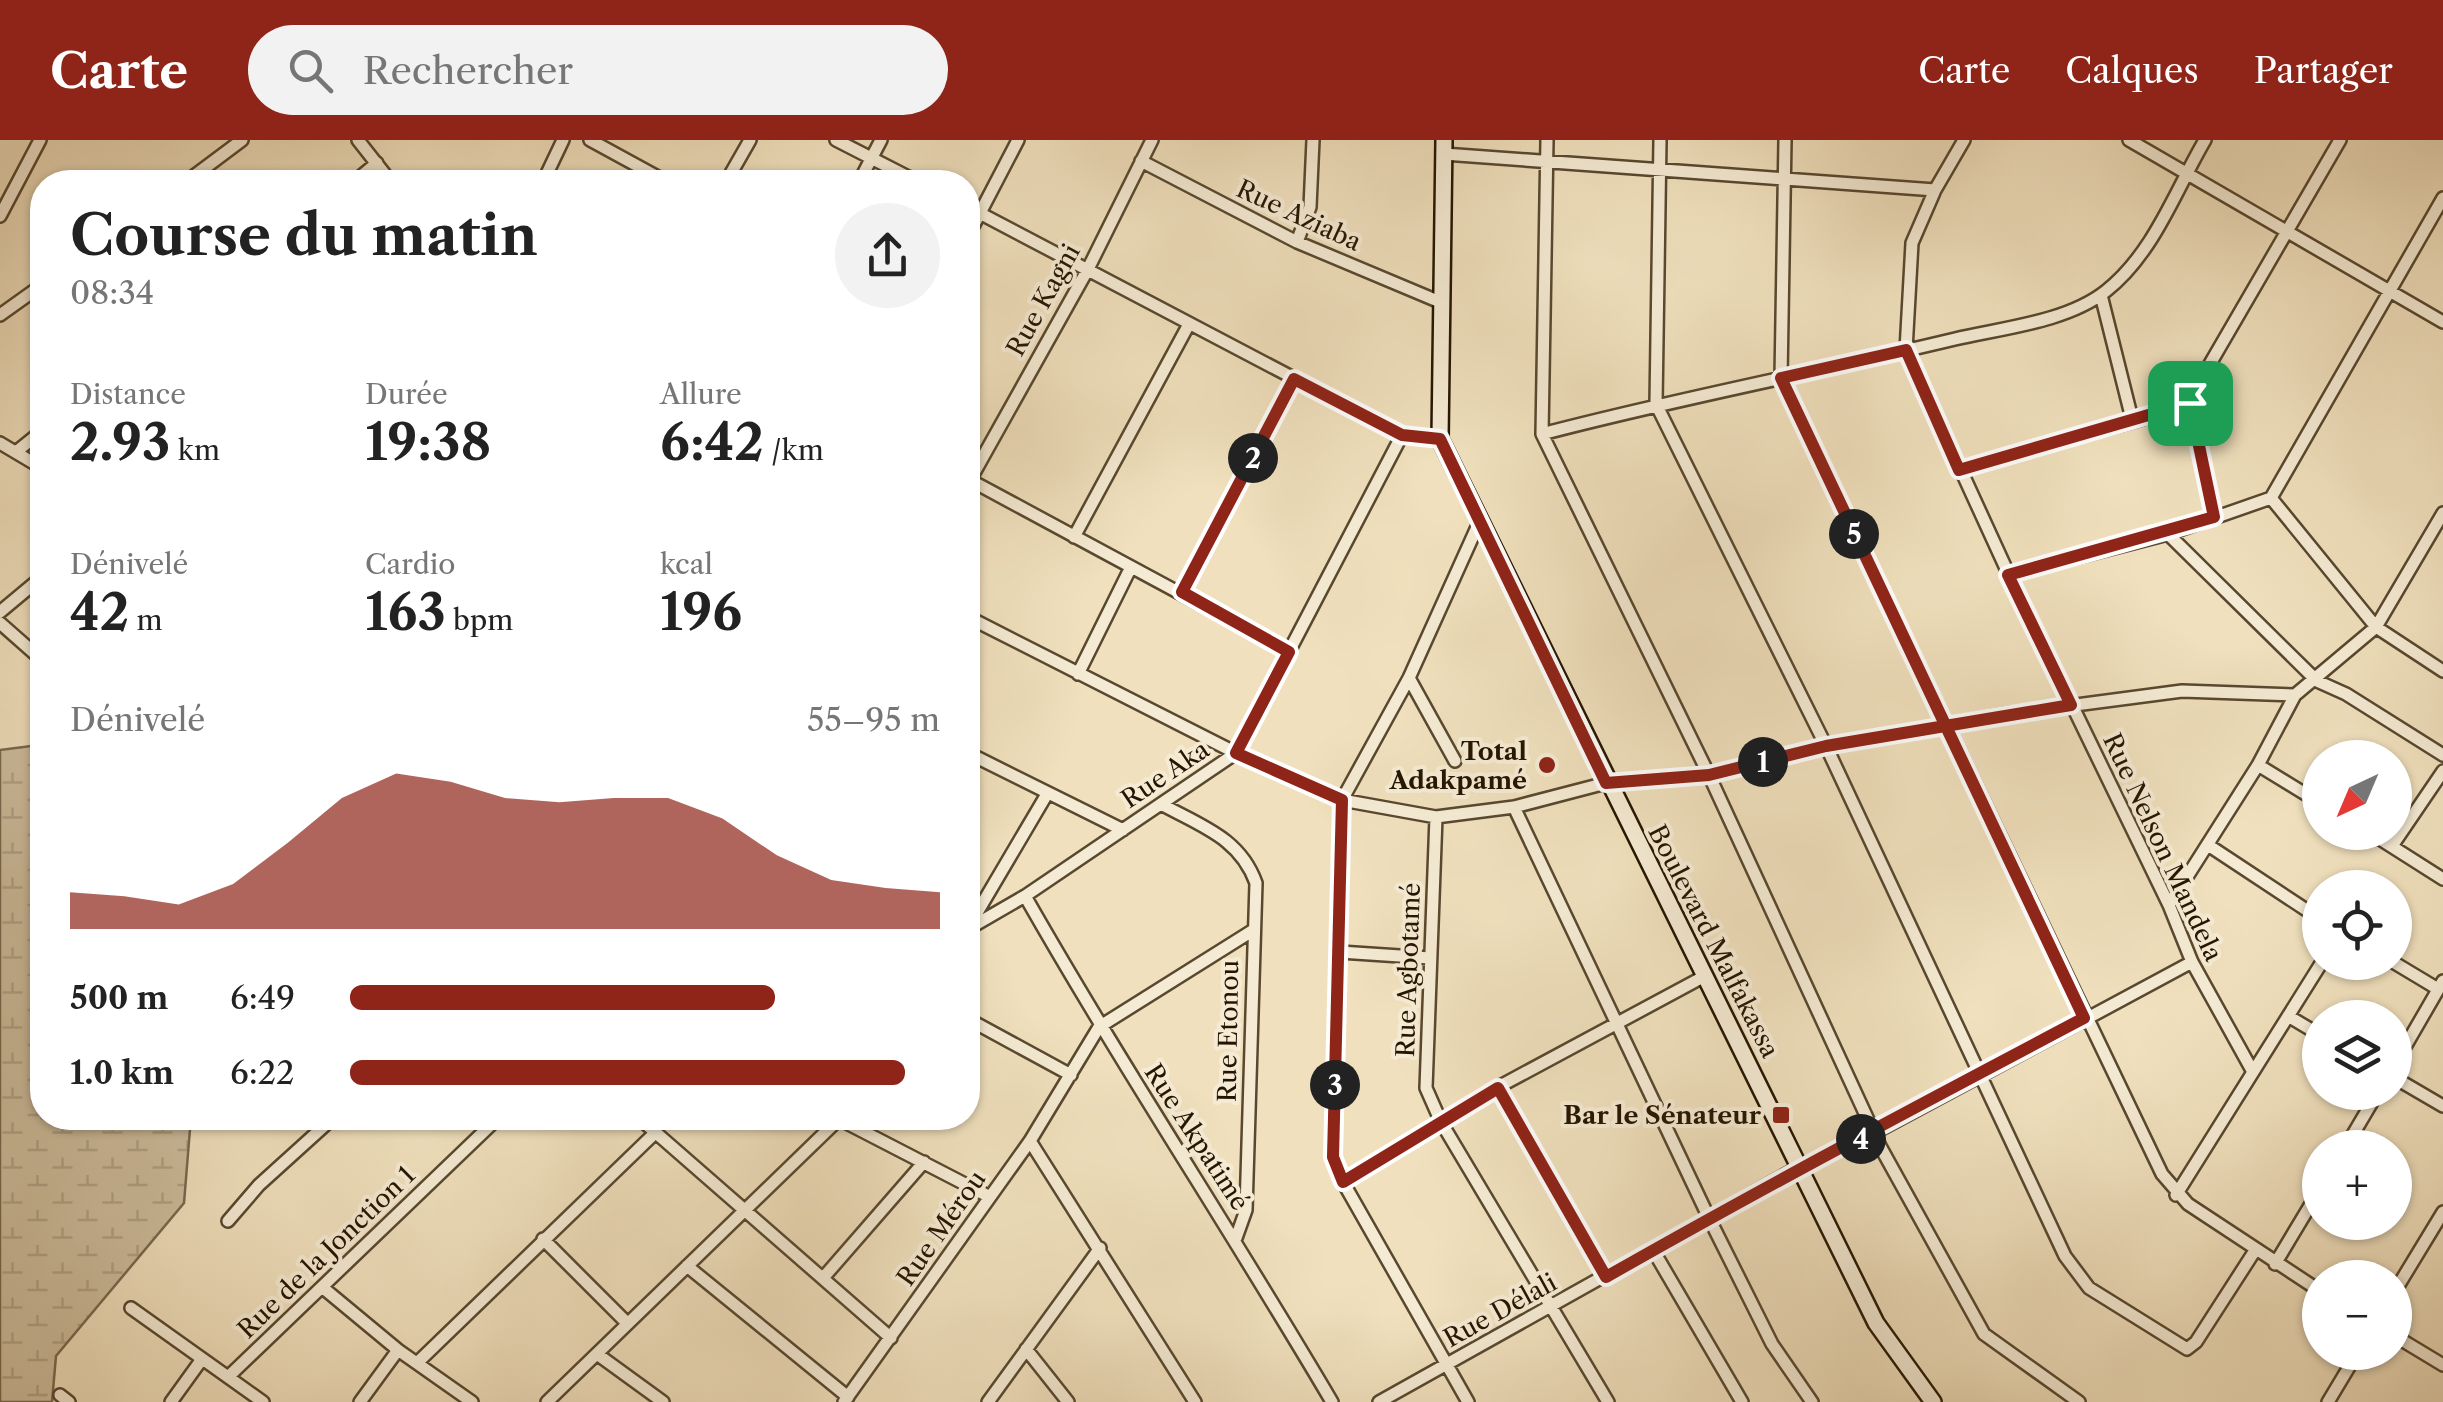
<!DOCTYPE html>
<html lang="fr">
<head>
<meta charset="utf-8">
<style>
  body { margin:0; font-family:"Libre Caslon Text",serif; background:#f2f2f2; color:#222; height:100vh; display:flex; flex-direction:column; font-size:38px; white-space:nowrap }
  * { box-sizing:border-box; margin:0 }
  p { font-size:32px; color:#767676 }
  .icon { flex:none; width:55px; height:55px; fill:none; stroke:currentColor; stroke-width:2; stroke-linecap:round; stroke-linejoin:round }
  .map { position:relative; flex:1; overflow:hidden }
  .side { position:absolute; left:30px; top:30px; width:950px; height:960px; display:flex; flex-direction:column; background:#fff; border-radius:40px; box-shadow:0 2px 8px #0004 }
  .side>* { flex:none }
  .needle { width:65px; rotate:224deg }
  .fabs { position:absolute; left:2302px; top:600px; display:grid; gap:20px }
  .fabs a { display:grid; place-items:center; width:110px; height:110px; border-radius:50%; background:#fff; box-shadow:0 2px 8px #0004; font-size:50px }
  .pin { position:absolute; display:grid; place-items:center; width:85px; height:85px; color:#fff; margin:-42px; border-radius:20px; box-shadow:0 5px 15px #0006 }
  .km { position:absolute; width:50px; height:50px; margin:-25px; border-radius:50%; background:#222; color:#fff; font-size:28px; line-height:50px; text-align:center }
  .round { display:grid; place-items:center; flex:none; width:105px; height:105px; border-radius:52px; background:#f2f2f2 }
  .head { display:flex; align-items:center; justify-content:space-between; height:170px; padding:0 40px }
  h1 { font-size:55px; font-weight:700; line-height:75px }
  .stats { display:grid; grid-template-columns:repeat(3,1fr); gap:15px; height:170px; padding:10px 40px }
  .stats div { display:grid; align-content:center }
  .stats b { font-size:50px; font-weight:700 }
  .stats small { font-size:28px; font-weight:400 }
  .stats p { font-size:28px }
  .chart { height:280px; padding:20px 40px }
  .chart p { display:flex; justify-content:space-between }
  .chart svg { width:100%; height:180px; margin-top:10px; fill:#8f2418; opacity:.7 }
  ul { padding:0 40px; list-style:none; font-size:32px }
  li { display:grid; grid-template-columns:160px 120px 1fr; align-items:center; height:75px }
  li i { height:25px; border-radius:12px; background:#8f2418 }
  header { display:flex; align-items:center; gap:60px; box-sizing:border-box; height:140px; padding:0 50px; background:#8f2418; color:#fff }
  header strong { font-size:48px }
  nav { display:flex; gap:55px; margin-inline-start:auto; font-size:35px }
  .search { width:700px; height:90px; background:#f2f2f2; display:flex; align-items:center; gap:25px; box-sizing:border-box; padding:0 35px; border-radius:55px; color:#767676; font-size:38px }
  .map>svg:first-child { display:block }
  .wetland { fill:url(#wetland-marsh); stroke:#79694e; stroke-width:2.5 }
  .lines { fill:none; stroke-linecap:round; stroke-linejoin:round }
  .street-casing { stroke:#58482f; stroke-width:16 }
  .secondary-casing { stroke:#251500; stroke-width:20 }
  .street { stroke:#f5ebd4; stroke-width:11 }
  .secondary { stroke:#f5ebd4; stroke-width:15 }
  .route-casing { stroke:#fff; stroke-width:20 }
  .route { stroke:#8f2418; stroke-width:12 }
  .poi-dot { fill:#8f2418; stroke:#f5ebd4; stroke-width:4 }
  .labels { text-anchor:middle; stroke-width:8; stroke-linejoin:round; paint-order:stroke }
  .street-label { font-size:25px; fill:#251500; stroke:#f5ebd4 }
  .poi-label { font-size:25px; font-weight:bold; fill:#251500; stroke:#f5ebd4; text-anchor:end }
</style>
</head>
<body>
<header>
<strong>Carte</strong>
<div class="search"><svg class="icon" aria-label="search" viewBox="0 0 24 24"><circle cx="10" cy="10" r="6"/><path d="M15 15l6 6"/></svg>Rechercher</div>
<nav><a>Carte</a><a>Calques</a><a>Partager</a></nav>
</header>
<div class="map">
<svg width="2443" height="1262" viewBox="0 0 2443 1262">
  <defs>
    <pattern id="wetland-marsh" width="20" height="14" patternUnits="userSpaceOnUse" patternTransform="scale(2.5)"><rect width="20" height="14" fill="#cdbd9d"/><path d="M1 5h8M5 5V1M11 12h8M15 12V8" fill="none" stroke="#b0a285"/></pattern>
  </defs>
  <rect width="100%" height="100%" fill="#f0e0bd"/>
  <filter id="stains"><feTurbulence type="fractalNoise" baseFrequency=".002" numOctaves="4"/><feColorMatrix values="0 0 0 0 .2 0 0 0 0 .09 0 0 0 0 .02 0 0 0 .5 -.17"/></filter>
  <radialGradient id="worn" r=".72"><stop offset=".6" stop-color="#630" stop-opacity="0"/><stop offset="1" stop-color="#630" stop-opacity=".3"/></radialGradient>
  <path class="wetland" d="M31,606l11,5v367h120l2,5 26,6 -6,74 -128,153 -4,46h-52v-652z"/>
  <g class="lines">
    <g class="street-casing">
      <path id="street" d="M358,0l33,42
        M590,0l77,42
        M836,0l82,42
        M1547,0l-5,294 167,341 172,373 103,186 95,68
        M1660,0l-4,264 170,342 239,510 24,32 98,61 9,-7 58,-90
        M1785,0l-4,238 381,796 26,30 132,87
        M1964,0l-29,50 -23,53 -6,107 103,225 160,330 23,57 61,110
        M2129,0l314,182
        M1444,14l491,36
        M1141,21l156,81 143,60
        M186,42l56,-42
        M354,42l23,-19
        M543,42l20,-42
        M726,42l24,-42
        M859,42l22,-42
        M968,67l434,228 38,4
        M0,76l40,-76
        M968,96l50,-96
        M1297,102l13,-35 3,-67
        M2101,155l31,124
        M0,175l42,-30
        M2189,263l26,114
        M1542,294c137,-36 276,-62 413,-95 47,-11 112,-17 151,-48 48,-38 69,-100 99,-151
        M0,303l42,25
        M16,312l26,-21
        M1959,330l226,-63 155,-267
        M968,339l321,173
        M970,340l118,-211 64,-129
        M2271,358l105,129 67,44
        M2168,394l149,147 29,13 97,61
        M1074,397l115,-213
        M2009,435l159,-41 103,-36 172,-300
        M1182,452l112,-213
        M0,472l42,-35
        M968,477l268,136 106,47 94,17 78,-10 92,-24 103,-8 117,-29 181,-32 175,-23 113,4
        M0,483l42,37
        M1078,534l53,-107
        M1409,538l46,83
        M968,613l155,77
        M2258,625l62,38
        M1161,664c40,22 79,34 95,79l-10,327 -10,28
        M1514,667l195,411 63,126 40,58
        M1436,677l-10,271 15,34 167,280
        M2369,692l74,47
        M2208,705l112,74
        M2392,706l51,-75
        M1025,756c98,172 207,336 307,506
        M2169,765l89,-140 37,-70 81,-68 67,-114
        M968,788l79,-134
        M968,789l57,-33 211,-143 166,-318
        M1340,812l90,6
        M2393,822l45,27
        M2288,876l32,19
        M968,879l103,56
        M2395,924l48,-83
        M2395,938l48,28
        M1498,948l108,189
        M639,978l252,220
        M837,978l153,79
        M1030,1001l165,261
        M2345,1008l33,-56
        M1343,1042l146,-90 214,-115
        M2176,1055l146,-233
        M228,1081l31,-36 74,-67
        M543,1099l84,84
        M1653,1110l89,152
        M2275,1124l45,-75
        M687,1126l161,131
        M823,1138l101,-116
        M322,1147l76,63 74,52
        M2395,1151l48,-79
        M131,1168l132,94
        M2395,1196l48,29
        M1026,1209l42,53
        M597,1214l66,48
        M418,1222l237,-229
        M228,1237l270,-259
        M60,1255l9,7
        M171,1262l31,-43
        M360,1262l38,-52
        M547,1262l292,-283
        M844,1262l186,-261 69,-114 153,-96
        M988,1262l112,-154
        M1379,1262l420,-235 75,-34 318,-171
        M1468,1262l-125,-220 -10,-25 9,-357 67,-122 69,-153
        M2328,1262l30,-50"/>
    </g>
    <g class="secondary-casing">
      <path id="secondary" d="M1444,0l-4,299 436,884 57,79"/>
    </g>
    <use href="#street" class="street"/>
    <use href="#secondary" class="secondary"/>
  </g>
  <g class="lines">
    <g class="route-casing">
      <path id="route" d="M2190,263l24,114 -206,58 63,130 -245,41 -117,29 -103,8 -166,-344 -38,-4 -108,-56 -112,213 107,60 -53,101 106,47 -9,357 10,25 155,-94 108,189c158,-90 317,-174 478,-259 -101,-214 -202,-427 -303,-640l125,-28 53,120 231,-67"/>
    </g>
    <use href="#route" class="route"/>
  </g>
  <g class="poi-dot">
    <circle cx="1547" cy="625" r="10"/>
    <rect x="1771" y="965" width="20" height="20" rx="5"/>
  </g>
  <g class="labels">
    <g class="street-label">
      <text transform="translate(1299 75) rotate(25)" y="9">Rue Aziaba</text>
      <text transform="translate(1043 160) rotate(-61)" y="9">Rue Kagni</text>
      <text transform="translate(1165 634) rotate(-34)" y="9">Rue Aka</text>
      <text transform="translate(2163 707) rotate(65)" y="9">Rue Nelson Mandela</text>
      <text transform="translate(1714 801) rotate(63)" y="9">Boulevard Malfakassa</text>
      <text transform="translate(1408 830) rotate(-88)" y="9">Rue Agbotamé</text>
      <text transform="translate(1228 891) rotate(-89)" y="9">Rue Etonou</text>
      <text transform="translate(1197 997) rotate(57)" y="9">Rue Akpatimé</text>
      <text transform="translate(941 1088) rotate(-55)" y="9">Rue Mérou</text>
      <text transform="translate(326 1112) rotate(-44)" y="9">Rue de la Jonction 1</text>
      <text transform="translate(1500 1170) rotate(-29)" y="9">Rue Délali</text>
    </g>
    <g class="poi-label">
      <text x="1527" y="620">Total<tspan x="1527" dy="29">Adakpamé</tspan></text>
      <text x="1761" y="984">Bar le Sénateur</text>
    </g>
  </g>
  <rect width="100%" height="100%" filter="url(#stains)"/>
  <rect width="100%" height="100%" fill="url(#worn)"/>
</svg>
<div class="fabs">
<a><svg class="needle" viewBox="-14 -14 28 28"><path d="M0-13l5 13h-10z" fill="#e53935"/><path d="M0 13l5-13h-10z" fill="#767676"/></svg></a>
<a><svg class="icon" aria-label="locate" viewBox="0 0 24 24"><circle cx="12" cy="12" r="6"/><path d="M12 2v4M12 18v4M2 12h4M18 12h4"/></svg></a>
<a><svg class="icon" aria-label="layers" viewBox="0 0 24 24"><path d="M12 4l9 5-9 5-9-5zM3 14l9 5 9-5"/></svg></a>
<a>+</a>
<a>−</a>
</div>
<div class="pin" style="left:2190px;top:263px;background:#1e9e55"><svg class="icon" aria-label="arrive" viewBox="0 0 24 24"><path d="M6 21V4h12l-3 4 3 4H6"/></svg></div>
<b class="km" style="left:1763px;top:622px">1</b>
<b class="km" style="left:1253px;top:318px">2</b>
<b class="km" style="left:1335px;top:945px">3</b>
<b class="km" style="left:1861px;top:999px">4</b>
<b class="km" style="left:1854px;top:394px">5</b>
<section class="side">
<div class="head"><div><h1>Course du matin</h1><p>08:34</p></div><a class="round"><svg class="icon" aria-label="share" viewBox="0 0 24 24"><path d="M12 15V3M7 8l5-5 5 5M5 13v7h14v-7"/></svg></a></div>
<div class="stats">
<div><p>Distance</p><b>2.93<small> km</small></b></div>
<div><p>Durée</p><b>19:38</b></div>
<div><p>Allure</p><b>6:42<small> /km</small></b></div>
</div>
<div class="stats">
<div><p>Dénivelé</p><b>42<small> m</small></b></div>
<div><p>Cardio</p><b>163<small> bpm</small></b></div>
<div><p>kcal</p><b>196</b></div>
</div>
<div class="chart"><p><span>Dénivelé</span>55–95 m</p>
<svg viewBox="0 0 160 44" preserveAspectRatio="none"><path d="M0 44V35L10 36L20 38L30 33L40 23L50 12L60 6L70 8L80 12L90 13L100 12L110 12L120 17L130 26L140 32L150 34L160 35V44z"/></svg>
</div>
<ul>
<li><b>500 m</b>6:49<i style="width:72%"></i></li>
<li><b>1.0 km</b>6:22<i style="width:94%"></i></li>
</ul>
</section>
</div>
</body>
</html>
